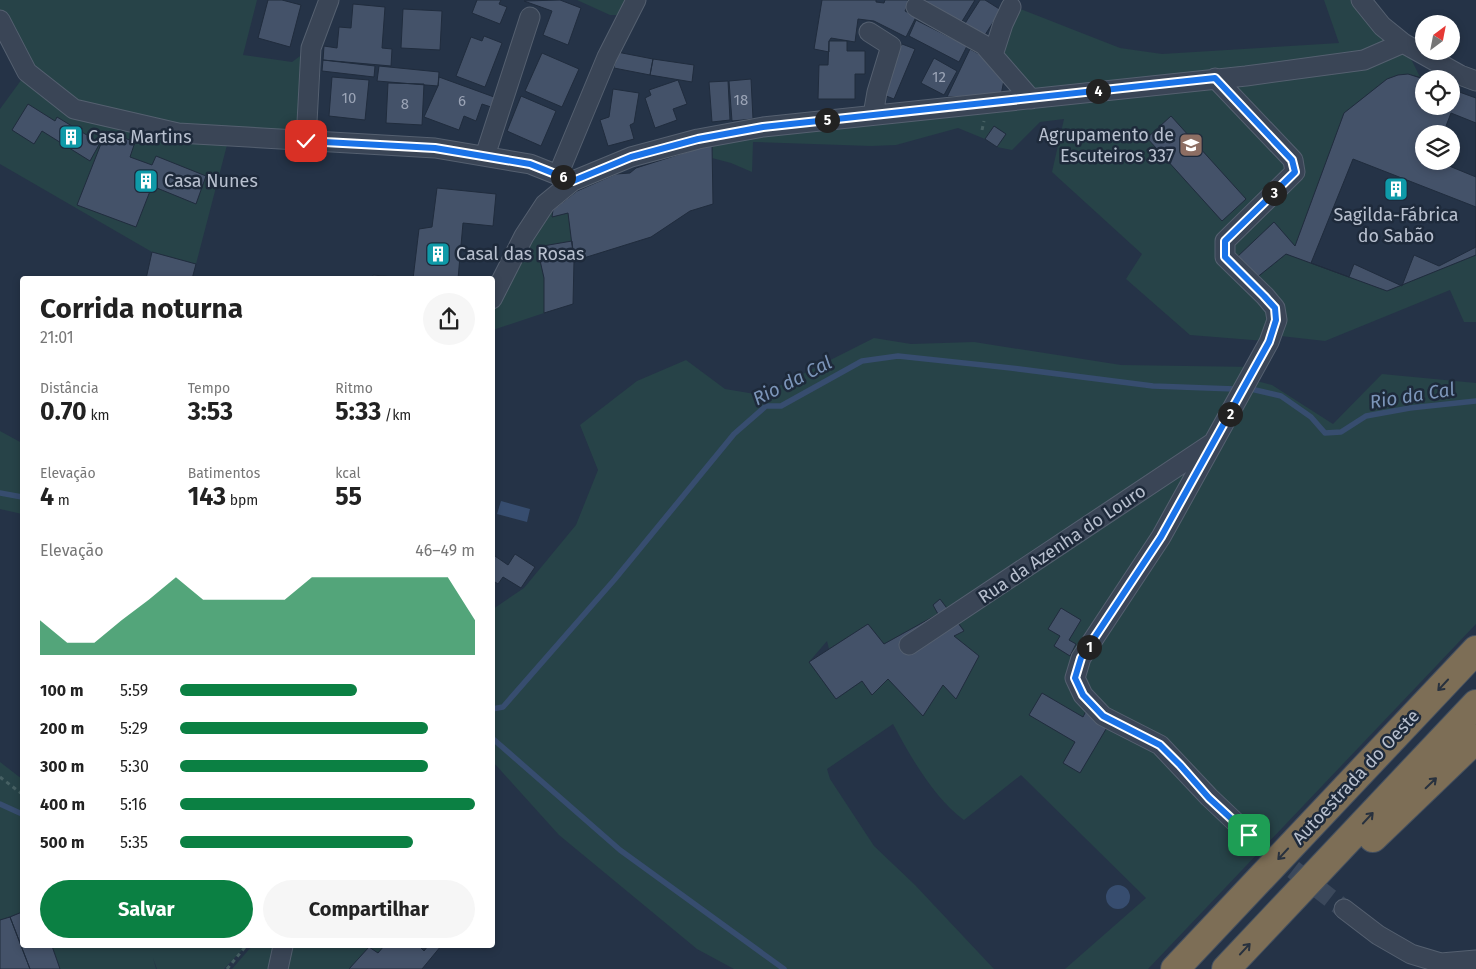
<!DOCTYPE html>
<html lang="pt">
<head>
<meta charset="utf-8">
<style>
  body { margin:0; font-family:"Fira Sans",sans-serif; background:#f6f6f6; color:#222; height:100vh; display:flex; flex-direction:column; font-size:19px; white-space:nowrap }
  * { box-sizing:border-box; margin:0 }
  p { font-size:16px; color:#767676 }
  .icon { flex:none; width:28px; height:28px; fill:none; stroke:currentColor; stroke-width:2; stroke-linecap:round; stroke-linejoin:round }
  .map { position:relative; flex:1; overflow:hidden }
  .side { position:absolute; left:20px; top:276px; width:475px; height:672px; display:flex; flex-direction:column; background:#fff; border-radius:5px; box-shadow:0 2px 8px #0003 }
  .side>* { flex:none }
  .needle { width:32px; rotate:32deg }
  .fabs { position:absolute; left:1415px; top:15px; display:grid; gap:10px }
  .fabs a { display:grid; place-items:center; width:45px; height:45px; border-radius:50%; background:#fff; box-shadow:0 2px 8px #0003; font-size:25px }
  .pin { position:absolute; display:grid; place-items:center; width:42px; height:42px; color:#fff; margin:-21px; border-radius:10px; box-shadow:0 2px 8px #0006 }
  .km { position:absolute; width:25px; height:25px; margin:-12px; border-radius:50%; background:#222; color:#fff; font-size:14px; line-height:25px; text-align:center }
  .round { display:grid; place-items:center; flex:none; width:52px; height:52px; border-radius:26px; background:#f6f6f6 }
  .summary { display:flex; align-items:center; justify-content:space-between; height:85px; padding:0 20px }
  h1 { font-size:28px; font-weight:700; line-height:38px }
  .stats { display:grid; grid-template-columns:repeat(3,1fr); gap:8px; height:85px; padding:5px 20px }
  .stats div { display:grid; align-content:center }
  .stats b { font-size:25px; font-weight:700 }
  .stats small { font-size:14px; font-weight:400 }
  .stats p { font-size:14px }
  .chart { height:140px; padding:10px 20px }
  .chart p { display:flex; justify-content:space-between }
  .chart svg { width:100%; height:90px; margin-top:5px; fill:#0b8043; opacity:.7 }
  .primary-button { display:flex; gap:10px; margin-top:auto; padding:10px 20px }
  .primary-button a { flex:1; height:58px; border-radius:30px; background:#0b8043; color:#fff; font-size:20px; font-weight:700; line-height:58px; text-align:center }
  .primary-button a+a { background:#f6f6f6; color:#222 }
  ul { padding:0 20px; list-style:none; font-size:16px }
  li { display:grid; grid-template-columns:80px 60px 1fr; align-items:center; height:38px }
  li i { height:12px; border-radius:6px; background:#0b8043 }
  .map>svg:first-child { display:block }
  .green { fill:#274348; fill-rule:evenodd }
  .water { fill:#374d6f }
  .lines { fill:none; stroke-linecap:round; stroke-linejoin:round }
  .stream { stroke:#374d6f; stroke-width:5.5 }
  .building { fill:#445269; stroke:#202c3d; fill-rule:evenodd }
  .minor-tunnel { stroke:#3b485b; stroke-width:19; stroke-dasharray:19 9; stroke-linecap:butt }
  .minor-casing { stroke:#556070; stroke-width:21 }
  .motorway-casing { stroke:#445060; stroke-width:30 }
  .path { stroke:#466063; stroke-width:3; stroke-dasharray:4 4; stroke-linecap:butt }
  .minor { stroke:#3a4556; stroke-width:19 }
  .motorway { stroke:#7d6e56; stroke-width:28 }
  .oneway { stroke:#28313e }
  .route-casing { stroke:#fff; stroke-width:10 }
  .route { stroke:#1a73e8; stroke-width:6 }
  .labels { text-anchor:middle; stroke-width:5; stroke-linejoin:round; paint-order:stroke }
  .number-label { font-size:15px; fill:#9ba4b6 }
  .poi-label { font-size:18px; fill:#b8c0cf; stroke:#1e2a3b; text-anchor:start }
  .street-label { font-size:18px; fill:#b8c0cf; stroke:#1e2a3b }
  .water-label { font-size:19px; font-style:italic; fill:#7c95b9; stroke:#1e2a3b }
</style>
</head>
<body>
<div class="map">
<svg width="1476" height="969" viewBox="0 0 1476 969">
  <rect width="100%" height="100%" fill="#253347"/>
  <path class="green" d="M0,0h257l-14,55 49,7 19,-14 -5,93 -79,4 -31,119 -44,-12 -152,-88v-55l27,-37 -27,-52z
    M577,0h59l-8,15h-18z
    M1324,0h37l42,43 17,34 -12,-3 -10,1 -11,4 -43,34 -49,133 -21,-24 -19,57 31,-25 101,37 89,-36v67h-12l-14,-32 -125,51 -53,-6 -7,6 -75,-6 -64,-56 16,-25 -90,-82 12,-53 -24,3 -28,28 -15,-3 -12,-8 -27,-11 -62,17 -25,1 -118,-4 -1,30 -21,-9 -19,-5 -1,-21 320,-38 -38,-44 20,-49 107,42 42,6 177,-11z
    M545,204l8,6v7l15,-4 4,28 -35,6 7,31v35l-51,17 -1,-31z
    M874,338l37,6 63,-2 147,23 134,2 -6,12 23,6 61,39 49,-50 94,9v241l-328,345h-83l81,-71 -125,-123 -57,45c-30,-22 -54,-64 -71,-96l-66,45 3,10 44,67 41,39 79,84h-260l-37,-20 -138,-114 -66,-73v-153l31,-21 52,-63 22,-55 -18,-45 57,-44 49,-21 39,29 36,6zM940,599l24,31 -10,6 25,20 -23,42 -13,-13 -20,30 -35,-36 -16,16 -10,-14 -26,18 -27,-37 18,-21 2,8 39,-25 16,20 54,-30 -5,-9z
    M0,431l22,12v71l-22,-5z
    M0,762l22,17v133l-22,8z
    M52,946h194l-22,23h-67l-4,-11 3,11h-96z
    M252,946h29l-7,23h-42z
    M290,946h94l-6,7 -9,-6 -20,22h-64z"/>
  <path class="water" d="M501,501l29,8 -3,13 -30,-8z
    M1106 897a12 12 0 1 1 24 0a12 12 0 1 1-24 0Z"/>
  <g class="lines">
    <path class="stream" d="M1251,389l30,7 30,21 14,16 16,-1 25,-16 44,-8 66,-7
      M0,493l22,4
      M492,709l11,-2 112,-128 119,-145 32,-28h15l81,-45 36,-5 113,12 142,18 82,3
      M492,738l128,112 164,119
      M0,804l22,10"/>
  </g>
  <path class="building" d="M268,0h14l19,5 -11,42 -32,-9z
    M477,0h24l-2,4 8,3 -7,17 -28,-11z
    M560,0l21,8 -13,37 -25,-10 9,-24 -28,-10z
    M822,0h54v2l8,1 1,-3h22l3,1 -5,10 11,6 -10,20 -32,-16 -16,-2 -3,23 -24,-4 -2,3v11l-15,-3z
    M922,0h53l-14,23z
    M980,0h5l16,10 -18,28 -19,-13z
    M353,4l32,3 -3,41 10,1 -1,17 -68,-6 1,-14 13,2 2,-21 12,1z
    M403,9l39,2 -2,39 -39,-2z
    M916,20l51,26 -8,16 -50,-26z
    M484,36l18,7 -17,44 -29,-11 15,-39 11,4z
    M829,41h18v10h18v23h-10v25h-37l1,-34h9z
    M902,44l13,5 -21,50 -13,-5 14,-39z
    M970,49l25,14 10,12 -4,20 -54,2z
    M617,52l36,7 -3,16 -36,-7z
    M542,53l37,16 -17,38 -37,-16z
    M934,58l23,13 -13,24 -23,-12z
    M653,59l41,6 -2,17 -42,-7z
    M323,60l52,6 -1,11 -52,-6z
    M379,66l60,6 -1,14 -61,-5z
    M1408,74l16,5v27h27v-17l25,9v157l-89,36 -101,-37 -31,25 -19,-21 38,-36 21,24 49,-133 43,-34 11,-4zM1424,134h27v27h-27z
    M332,77l37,3 -4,40 -36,-4z
    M439,77l55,20 -3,10 -9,-3 -6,17 -12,-5 -5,14 -35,-13 14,-31z
    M751,79l2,40 -21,2 -3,-40z
    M678,80l9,24 -14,5 4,11 -22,8 -10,-30 6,-3 -2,-5z
    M728,81l2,39 -18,2 -3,-40z
    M388,83l36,1 -2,41 -36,-2z
    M613,89l26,4 -5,30 -4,2 4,14 -26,7 -8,-26 9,-3z
    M521,96l35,15 -15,35 -34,-15z
    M28,104l27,17 2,-4 43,26 -10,18 -48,-30 -8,13 -22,-14z
    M1451,113l25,10v54l-39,-16h14v-27h-8z
    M1171,116l75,83 -24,22 -75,-83z
    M994,126l12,8 -9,13 -12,-8z
    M106,131l29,11 -5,15 22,8 4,-9 50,20 -10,28 -44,-18 -16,41 -59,-22z
    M712,144l1,60 -23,7 -39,26 -77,24 -6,-48 -16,4 1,-7 24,-19 39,-17 14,-1 6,-5z
    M1353,159l123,48v40l-37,19 -25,-11 -12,31 -48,-22 -5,13 -38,-14z
    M437,188l59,6 -3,32 -30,-3 -5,56h-45l6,-50 13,-2z
    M572,241l2,20 -1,43 -29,9v-35l-7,-31z
    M152,252l44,12 -4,15h-46z
    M373,275l21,2 16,2h-37z
    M492,554l16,11 7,-11 20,13 -14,21 -18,-11 -5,7 -6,-4z
    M940,599l24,32 -10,5 25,20 -23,43 -13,-14 -20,31 -35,-37 -16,16 -10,-14 -26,18 -27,-37 59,-38 16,20 54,-30 -5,-9z
    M1061,608l20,12 -12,20 7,4 -6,12 -16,-10 6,-10 -12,-7z
    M1042,693l41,24 3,-6 23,13 -29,49 -17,-10 12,-21 -46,-27z
    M22,912v34h30l8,23h-30l-20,-52z
    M10,917l20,52h-30v-49z
    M384,946h35l5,5 4,-5h13l-19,23h-73l20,-22 9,6z"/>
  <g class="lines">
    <path class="minor-tunnel" d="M1249,835l95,74"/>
    <g class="minor-casing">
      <path id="minor" d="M1361,0l21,26 21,17
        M916,7l68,38 47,54
        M0,20l27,52 47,37 104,24 257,15 95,16 43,17
        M869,32l22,14 -14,46 -4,23
        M993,55l10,-31 8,-17
        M1215,78l78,82 2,12 -70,69v16l40,39 10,12 2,12 -8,22 -108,195 -80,121 -6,20 8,17 20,21 57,29 49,52 40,38
        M306,141l5,-93 18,-48
        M485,156l45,-139
        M558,175l49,-118 29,-57
        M492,299l32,-63 21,-32 28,-23 58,-24 67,-18 65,-12 483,-51 118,-16 39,-17 57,32 16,6
        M909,645l302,-201
        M1344,909l34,26 33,19 30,9 35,-3
        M278,969l5,-23"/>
    </g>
    <g class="motorway-casing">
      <path id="motorway" d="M1373,838l103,-99
        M1175,969l301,-319
        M1226,969l250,-265"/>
    </g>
    <path class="path" d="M982,130l2,-9
      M0,777l22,17
      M227,969l19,-23"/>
    <use href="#minor" class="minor"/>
    <use href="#motorway" class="motorway"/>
  </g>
  <defs><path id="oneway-shaft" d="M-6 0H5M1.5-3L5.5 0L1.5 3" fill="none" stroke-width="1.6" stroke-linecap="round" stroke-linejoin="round" transform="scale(1.25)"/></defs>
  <g class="oneway">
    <use href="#oneway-shaft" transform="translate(1443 685) rotate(133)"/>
    <use href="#oneway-shaft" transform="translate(1431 783) rotate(-44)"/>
    <use href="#oneway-shaft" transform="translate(1368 818) rotate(-47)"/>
    <use href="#oneway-shaft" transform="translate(1283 854) rotate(133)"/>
    <use href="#oneway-shaft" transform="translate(1245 949) rotate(-47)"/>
  </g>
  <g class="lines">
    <g class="route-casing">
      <path id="route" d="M306,141l129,7 95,16 43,17 58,-24 67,-18 65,-12 452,-49 77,82 3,12 -70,69v16l39,39 11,12 1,12 -7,22 -108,195 -80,121 -6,20 8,17 20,21 57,29 20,20 29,33 40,37"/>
    </g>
    <use href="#route" class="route"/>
  </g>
  <defs>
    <g id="building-square" transform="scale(1.25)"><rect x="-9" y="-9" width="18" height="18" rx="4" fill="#0f9aa8" stroke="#1e2a3b"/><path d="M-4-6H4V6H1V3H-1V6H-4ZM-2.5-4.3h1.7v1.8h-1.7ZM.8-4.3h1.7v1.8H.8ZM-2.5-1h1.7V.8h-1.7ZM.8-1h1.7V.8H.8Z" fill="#fff"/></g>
    <g id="school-square" transform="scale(1.25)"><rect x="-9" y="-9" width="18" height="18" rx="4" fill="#8d6e63" stroke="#1e2a3b"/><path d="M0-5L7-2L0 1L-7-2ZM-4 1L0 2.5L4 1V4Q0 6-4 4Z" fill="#fff"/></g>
  </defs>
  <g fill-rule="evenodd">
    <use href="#building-square" x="71" y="137"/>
    <use href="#school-square" x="1191" y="145"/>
    <use href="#building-square" x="146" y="181"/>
    <use href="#building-square" x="1396" y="189"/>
    <use href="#building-square" x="438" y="254"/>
  </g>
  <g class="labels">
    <g class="number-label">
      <text x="939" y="82">12</text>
      <text x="349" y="103">10</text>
      <text x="741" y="105">18</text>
      <text x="462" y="106">6</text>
      <text x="405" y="109">8</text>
    </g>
    <g class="poi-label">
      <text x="1174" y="141" text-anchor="end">Agrupamento de<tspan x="1174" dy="21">Escuteiros 337</tspan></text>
      <text x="88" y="143">Casa Martins</text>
      <text x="164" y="187">Casa Nunes</text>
      <text x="1396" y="221" text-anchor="middle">Sagilda-Fábrica<tspan x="1396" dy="21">do Sabão</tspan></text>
      <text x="456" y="260">Casal das Rosas</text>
    </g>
    <g class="street-label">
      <text transform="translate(1062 544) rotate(-34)" y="6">Rua da Azenha do Louro</text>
      <text transform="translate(1356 777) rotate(-47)" y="6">Autoestrada do Oeste</text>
    </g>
    <g class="water-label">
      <text transform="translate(792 380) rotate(-27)" y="7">Rio da Cal</text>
      <text transform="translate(1412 395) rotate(-9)" y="7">Rio da Cal</text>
    </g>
  </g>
</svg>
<div class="fabs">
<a><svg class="needle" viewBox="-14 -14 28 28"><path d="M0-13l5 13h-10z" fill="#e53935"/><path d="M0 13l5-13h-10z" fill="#767676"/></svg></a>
<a><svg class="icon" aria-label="locate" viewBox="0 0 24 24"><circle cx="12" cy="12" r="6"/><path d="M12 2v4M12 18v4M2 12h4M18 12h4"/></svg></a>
<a><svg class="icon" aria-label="layers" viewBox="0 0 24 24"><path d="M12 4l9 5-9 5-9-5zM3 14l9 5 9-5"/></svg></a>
</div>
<div class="pin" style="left:1249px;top:835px;background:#1e9e55"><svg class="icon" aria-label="arrive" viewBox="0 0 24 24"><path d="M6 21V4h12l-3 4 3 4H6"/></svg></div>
<div class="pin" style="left:306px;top:141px;background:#d93025"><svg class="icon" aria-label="check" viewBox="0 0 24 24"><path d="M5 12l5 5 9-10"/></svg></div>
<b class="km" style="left:1089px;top:647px">1</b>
<b class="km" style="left:1230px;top:414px">2</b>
<b class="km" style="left:1274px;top:193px">3</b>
<b class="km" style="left:1098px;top:91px">4</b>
<b class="km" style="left:827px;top:120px">5</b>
<b class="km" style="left:563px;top:177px">6</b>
<section class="side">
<div class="summary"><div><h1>Corrida noturna</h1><p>21:01</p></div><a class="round"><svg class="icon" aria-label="share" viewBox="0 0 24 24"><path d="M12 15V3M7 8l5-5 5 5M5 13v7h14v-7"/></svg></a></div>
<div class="stats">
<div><p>Distância</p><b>0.70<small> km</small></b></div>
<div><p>Tempo</p><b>3:53</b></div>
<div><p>Ritmo</p><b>5:33<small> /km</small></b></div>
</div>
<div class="stats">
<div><p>Elevação</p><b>4<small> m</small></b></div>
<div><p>Batimentos</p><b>143<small> bpm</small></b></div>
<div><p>kcal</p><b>55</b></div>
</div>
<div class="chart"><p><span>Elevação</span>46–49 m</p>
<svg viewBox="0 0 160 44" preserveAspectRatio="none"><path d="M0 44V27L10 38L20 38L30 27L40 17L50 6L60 17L70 17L80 17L90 17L100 6L110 6L120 6L130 6L140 6L150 6L160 27V44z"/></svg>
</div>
<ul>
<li><b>100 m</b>5:59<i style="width:60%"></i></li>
<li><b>200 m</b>5:29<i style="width:84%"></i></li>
<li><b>300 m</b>5:30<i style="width:84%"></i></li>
<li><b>400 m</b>5:16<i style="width:100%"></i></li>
<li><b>500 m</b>5:35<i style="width:79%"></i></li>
</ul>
<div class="primary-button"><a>Salvar</a><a>Compartilhar</a></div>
</section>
</div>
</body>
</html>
